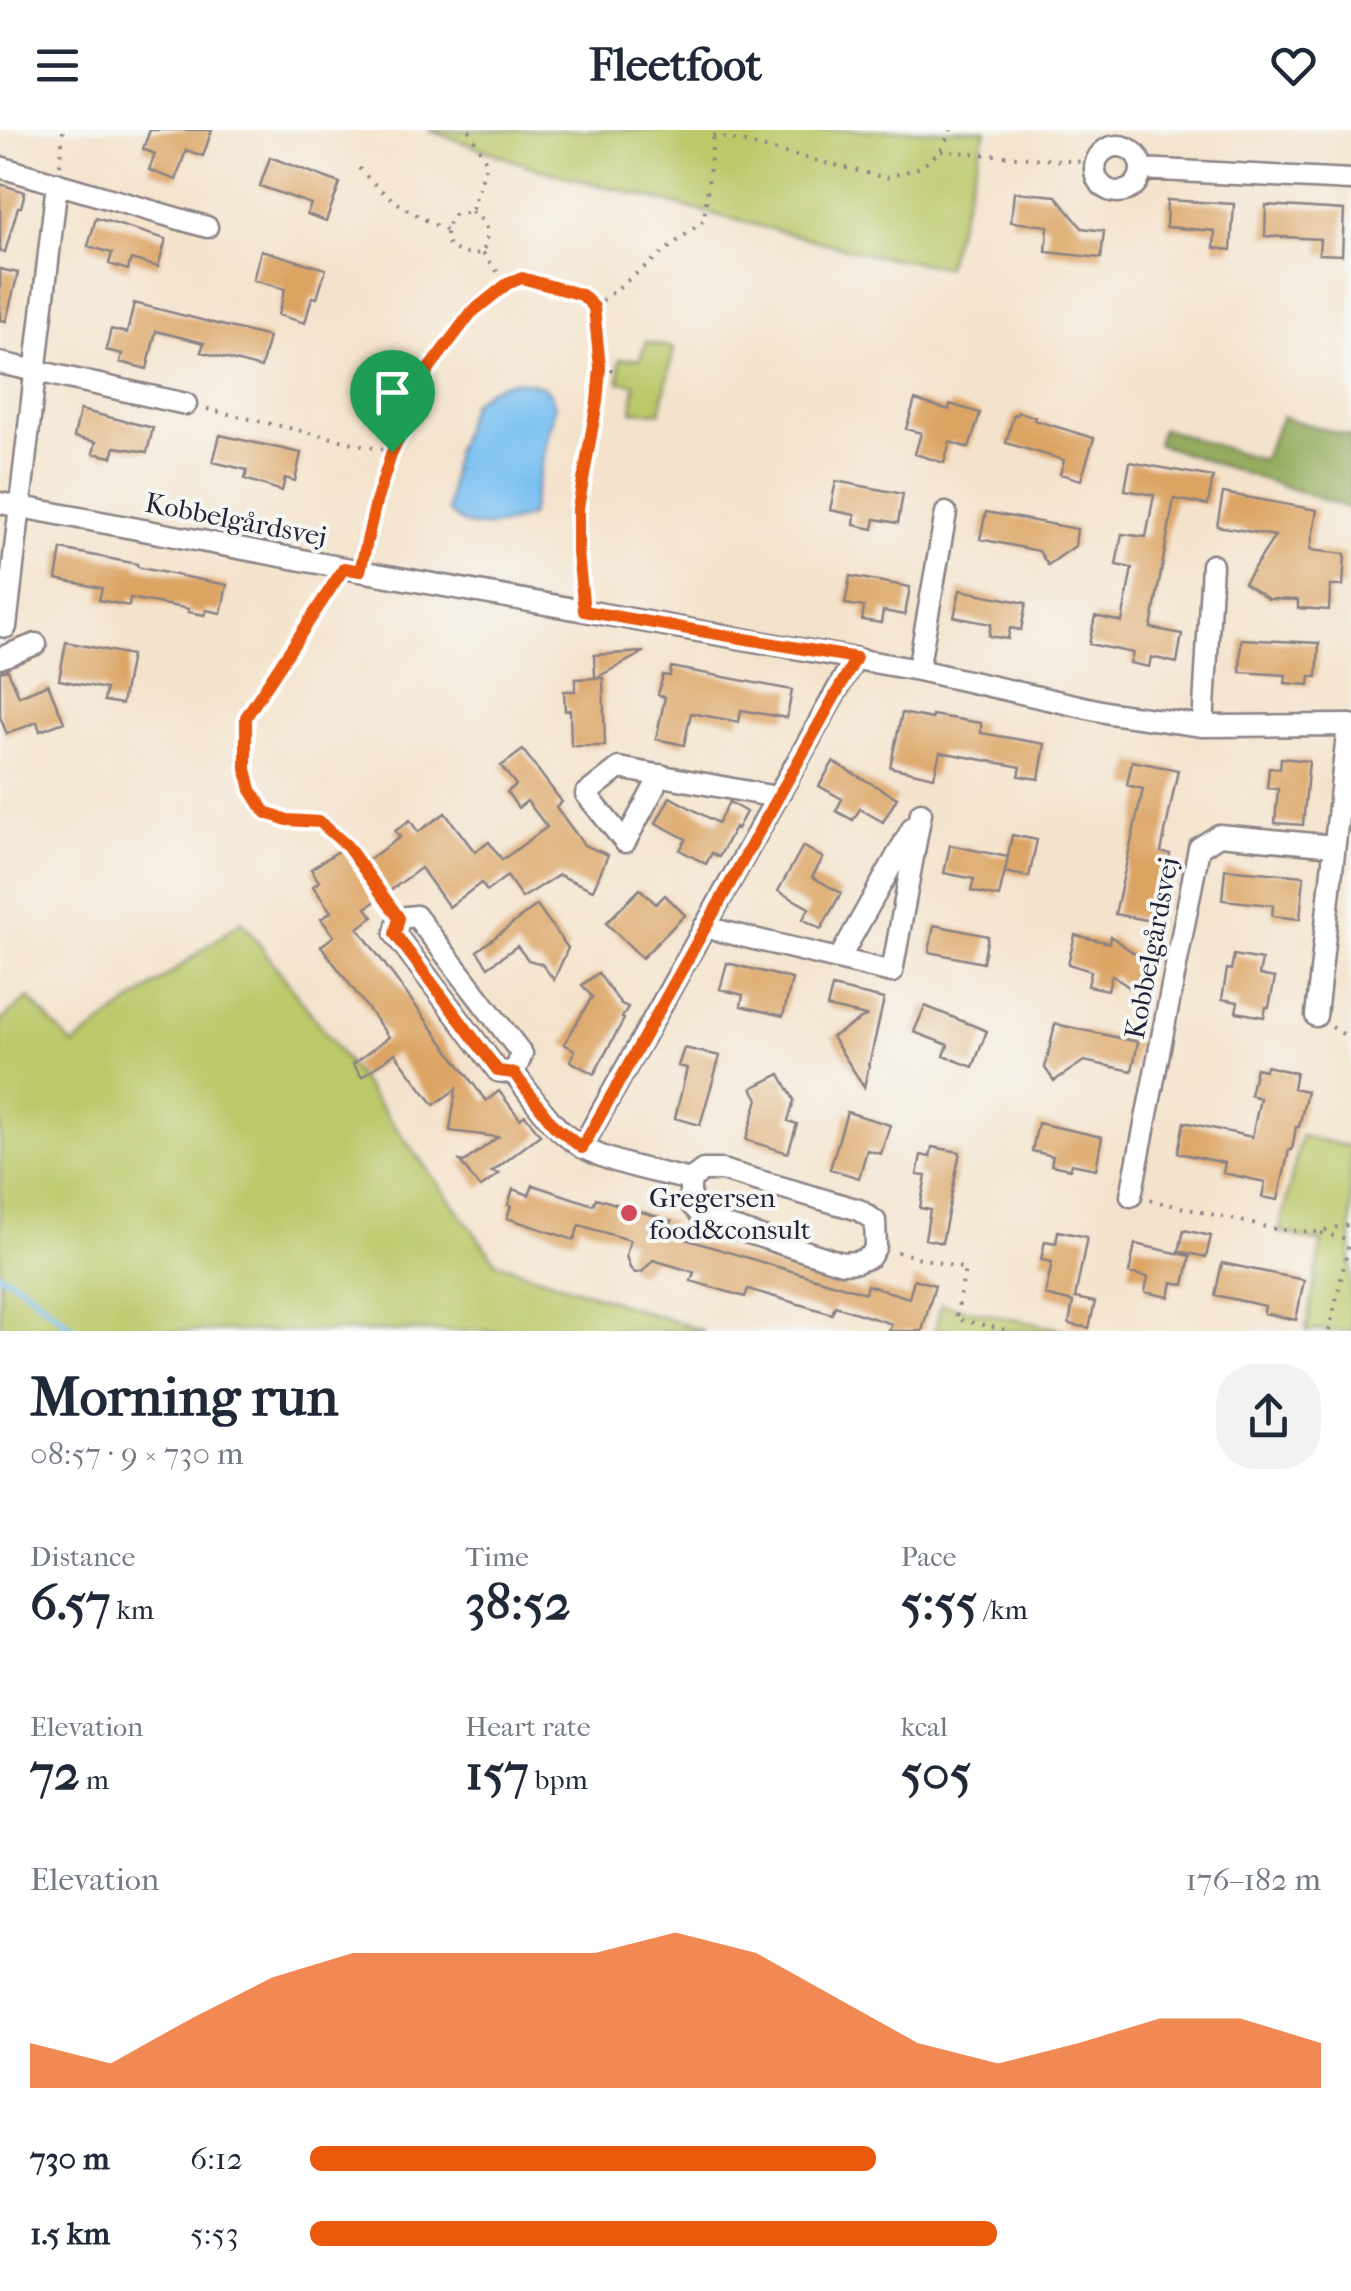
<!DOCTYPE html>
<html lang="en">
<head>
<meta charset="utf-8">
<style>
  body { margin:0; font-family:"IM FELL French Canon",serif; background:#f2f2f3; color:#1f2937; height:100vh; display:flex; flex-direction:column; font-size:38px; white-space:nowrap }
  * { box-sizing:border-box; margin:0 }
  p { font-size:32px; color:#747a83 }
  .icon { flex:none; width:55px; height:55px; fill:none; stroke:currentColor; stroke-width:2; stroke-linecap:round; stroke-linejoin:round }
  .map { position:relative; height:1201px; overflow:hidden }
  .details { display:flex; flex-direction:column; background:#fff; flex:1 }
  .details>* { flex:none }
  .pin { position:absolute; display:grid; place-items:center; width:85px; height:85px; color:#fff; margin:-102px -42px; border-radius:50% 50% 50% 0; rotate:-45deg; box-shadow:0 0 10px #0007 }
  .pin .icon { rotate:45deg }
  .round { display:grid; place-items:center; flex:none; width:105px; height:105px; border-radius:40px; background:#f2f2f3 }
  .headline { display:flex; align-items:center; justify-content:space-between; height:170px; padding:0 30px }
  h1 { font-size:55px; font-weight:800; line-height:75px }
  .stats { display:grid; grid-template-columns:repeat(3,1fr); gap:15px; height:170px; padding:10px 30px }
  .stats div { display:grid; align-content:center }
  .stats b { font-size:50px; font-weight:800 }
  .stats small { font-size:28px; font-weight:400 }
  .stats p { font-size:28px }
  .chart { height:280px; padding:20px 30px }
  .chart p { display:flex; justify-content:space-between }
  .chart svg { width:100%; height:180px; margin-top:10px; fill:#ea580c; opacity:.7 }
  ul { padding:0 30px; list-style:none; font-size:32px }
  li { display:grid; grid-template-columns:160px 120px 1fr; align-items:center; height:75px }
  li i { height:25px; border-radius:12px; background:#ea580c }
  header { display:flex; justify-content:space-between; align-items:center; height:130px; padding:0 30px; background:#fff; font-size:45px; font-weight:800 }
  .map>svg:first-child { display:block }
  .green { fill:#bcc86a; stroke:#6f7552; stroke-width:2.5 }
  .forest { fill:#95ac5e; stroke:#5c674c; stroke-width:2.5 }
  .water { fill:#79c0f1; stroke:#4e7196; stroke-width:2.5 }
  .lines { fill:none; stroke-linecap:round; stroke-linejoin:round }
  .stream { stroke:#79c0f1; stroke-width:6 }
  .building { fill:#dca463 }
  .street-casing { stroke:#8b8284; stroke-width:25 }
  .path { stroke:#8b8284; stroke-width:4; stroke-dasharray:2.5 8; stroke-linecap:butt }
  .street { stroke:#fff; stroke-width:20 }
  .route-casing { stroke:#fff; stroke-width:20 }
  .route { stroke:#ea580c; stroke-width:12 }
  .poi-dot { fill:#d1495b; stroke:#f6f6f2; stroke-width:4 }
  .labels { text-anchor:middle; stroke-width:8; stroke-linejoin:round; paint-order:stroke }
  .street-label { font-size:28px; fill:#22223b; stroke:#f6f6f2 }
  .poi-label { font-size:28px; fill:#22223b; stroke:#f6f6f2; text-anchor:start }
</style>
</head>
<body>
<header><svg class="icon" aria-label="menu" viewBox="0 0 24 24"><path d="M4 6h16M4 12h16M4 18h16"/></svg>Fleetfoot<svg class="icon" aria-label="heart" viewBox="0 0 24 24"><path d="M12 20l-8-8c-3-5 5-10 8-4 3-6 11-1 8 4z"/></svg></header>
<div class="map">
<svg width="1351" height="1201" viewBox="0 0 1351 1201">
  <rect width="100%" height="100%" fill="#f6f6f2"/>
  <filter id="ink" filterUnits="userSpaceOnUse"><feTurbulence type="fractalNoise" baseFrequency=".01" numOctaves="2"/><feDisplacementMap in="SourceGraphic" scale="20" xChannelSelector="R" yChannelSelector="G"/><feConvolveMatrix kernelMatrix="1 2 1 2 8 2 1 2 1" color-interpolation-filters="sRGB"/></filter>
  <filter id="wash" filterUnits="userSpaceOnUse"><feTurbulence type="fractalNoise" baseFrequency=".0048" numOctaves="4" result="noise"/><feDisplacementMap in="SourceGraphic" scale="40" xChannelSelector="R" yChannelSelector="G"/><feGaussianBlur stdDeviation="2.25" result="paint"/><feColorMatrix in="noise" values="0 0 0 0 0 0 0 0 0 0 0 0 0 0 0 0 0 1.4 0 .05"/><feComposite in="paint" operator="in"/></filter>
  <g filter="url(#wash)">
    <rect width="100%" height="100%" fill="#f4e3cc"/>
    <path class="green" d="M428,0h558l-40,137 -74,-12 -334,-86z
      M646,212l28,6 -14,65 -28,-2 3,-27 -16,-2 1,-23h20z
      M242,791l255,342 207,68h-704v-310l29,-23 44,47z
      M1301,1006l50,11v184h-45l16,-88 -43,-11z
      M941,1174l128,27h-134z"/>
    <path class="forest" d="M1282,287l69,20v72l-194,-65 5,-16 100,32z"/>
    <path class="water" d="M512,251c22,3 36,0 43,24l-25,111c-27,9 -60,21 -82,-5l5,-51 18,-56 18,-15z"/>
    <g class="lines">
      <path class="stream" d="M0,1144l19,10 58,47"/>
    </g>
    <g id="blocks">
      <path class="building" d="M150,0h62l-9,26 -17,-6 -10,30 -27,-10 6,-16 -12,-5z
        M270,27l70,26 -14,38 -19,-7 4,-10 -51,-18z
        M0,54l25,8 -4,15h-3l-13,45 -5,-1z
        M1014,62l42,4 26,32 22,3 -3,27 -55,-6 2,-26 -37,-4z
        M1167,70l67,4 -3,46 -17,-2 1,-17 -49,-4z
        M1266,75l78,5 -2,45 -23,-1 1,-15 -55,-3z
        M96,88l70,21 -8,28 -27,-8 -3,11 -19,-6 3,-11 -24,-7z
        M261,120l65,19 -9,29 -5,-1 -7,26 -27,-8 7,-26 -32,-9z
        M0,139l18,4 -12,48 -6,-1z
        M134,173l135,34 -8,31 -60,-16 3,-9 -48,-12 -9,38 -27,-7 2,-8 -16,-4 5,-21 16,4z
        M915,270l34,10 1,-6 30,9 -11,35 -19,-6 -6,21 -29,-9 6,-21 -15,-4z
        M80,280l73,18 -6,24 -32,-5 -3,10 -19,-4 3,-11 -22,-5z
        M1018,282l17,5 -1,3 60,18 -13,42 -21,-6 4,-14 -58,-17 8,-29 3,1z
        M220,305l81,18 -6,28 -10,-3 -3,13 -37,-12 2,-9 -34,-8z
        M1130,332l83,15 -5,28 -34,-6 -23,129 31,6 -5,29 -26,-6 -2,10 -19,-4 3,-10 -44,-9 6,-28 27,6 10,-54 -16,-3 6,-31 24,3 8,-42 -29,-5z
        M836,351l67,13 -5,29 -23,-4 -2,10 -19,-4 1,-10 -25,-5z
        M1223,363l94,17 -7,40 35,4 -2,32h-13l-1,24 -31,-2v-8l-30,-1 -24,-16 31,-47 -58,-10z
        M986,382l91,17 -2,17 -27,19 -9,-14 -59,-12z
        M61,419l76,15v2l4,2 86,17 -6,28 -15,-3 -1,5 -17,-3 1,-3 -59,-11 -1,8 -30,-6 3,-12 -46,-9z
        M850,446l60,11 -5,28 -22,-4 -2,12 -19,-3 2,-13 -19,-3z
        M960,460l66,13 -5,27 -11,-2 -2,11 -19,-3 2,-12 -37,-7z
        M1241,509l78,4 -2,34 -7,-1 -1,9 -24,-2 1,-8 -46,-3z
        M66,512l65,13 -9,49 -18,-3 2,-12 -47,-9z
        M644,522l-48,26h7l2,68h-34l-1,-36 -5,1 -1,-20h11v-12l20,-1 -1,-23z
        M671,537l121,23 -5,28 -46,-8 -2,12 -48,-9 -7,32 -28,-6 9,-42 -7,-2 5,-20 7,1z
        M8,540l11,26 29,-12 16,38 -24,9 -3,-9 -30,12 -7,-17v-45z
        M902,583l30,6v-4l49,8v10l64,11 -6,35 -20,-3 2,-9 -81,-15 -6,25 -44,-10z
        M523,620l39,52 -6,5 28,38 24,10 -15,35 -34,-15 -37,23 -15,-22 -20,15 -6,-8 -32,24 -28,-39 -55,40 7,9 -15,11 128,173 13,-10 21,28 5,-4 15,20 -48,37 7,2 -19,14 -20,-27 4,1 34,-25 -48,-6 6,-42 -22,16 -39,-52 -33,24 -9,-13 36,-27 -68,-91 13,-10 -13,-17 10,-7 -18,-26 6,-4 -8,-13 32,-21 14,20 43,-31 -5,-6 15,-11 8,12 27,-19 30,39 14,-10 13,18 45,-33 -20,-26 -9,7 -11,-16 9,-7 -15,-19z
        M1281,628l28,3 -6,64 -28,-2 3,-34 -11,-1 2,-20 11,1z
        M1132,631l46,9 -17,82 9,2 -14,68 -41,-8 28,-125 -16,-4z
        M833,632l64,36 -14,24 -23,-13 -7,11 -17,-9 6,-12 -23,-13z
        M670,667l48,26 11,-21 17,10 -9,17 -2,-2 -16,30 -7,-4 -6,11 -26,-14 6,-11 -30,-16z
        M1012,705l25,5 -8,37 -24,-5z
        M950,715l58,12 -9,40 -28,-6 3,-12 -30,-6z
        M803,716l20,12 -11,19 29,16 -20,36 -18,-10 6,-11 -31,-17z
        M1225,739l79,7 -4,43 -28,-3 1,-11 -51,-5z
        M640,759l16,15 9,-9 20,20 -43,43 -36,-35z
        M537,775l31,43 -14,32 -12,-16 -14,-4 -11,-14 -29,21 -11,-16z
        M934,795l54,11 -5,27 -54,-11z
        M1075,805l34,8 1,-7 39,28 -19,24 -18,-13 -4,15 -20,-4 3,-15 -23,-7z
        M1234,825l28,5 -3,15 16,3 -6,29h-3l-2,10 -28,-5 2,-10 -16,-3 5,-30 4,1z
        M727,833l65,16 -9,37 -42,-10 2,-11 -23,-6z
        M598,843l23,31 7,3 -6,11 2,1 -30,55 -24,-13 5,-11 -11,-6 28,-47 -10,-12z
        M832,857l52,12 -20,88 -32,-50 34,-21 -39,-9z
        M925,876l62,25 -14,36 -29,-11 4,-11 -34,-13z
        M1055,894l83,18 -6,29 -48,-10 -30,20 -9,-13z
        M684,918l36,8 -20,69 -25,-7 12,-50 -9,-2z
        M1266,936l30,7 -3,15 14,3 -8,36h-3l-4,23h-3l-11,50 -16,-3 3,-15 -42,-9 2,-10 -47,-10 6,-31 68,15 8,-39 -10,-3 6,-27 9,2z
        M780,944l14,26 -6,21 9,3 -9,29 -42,-13 12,-41 -6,-11z
        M847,982l43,13 -9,29 -14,-4 -8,28 -29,-9z
        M1038,993l64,14 -6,32 -25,-5 -1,5 -19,-4 2,-9 -21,-5z
        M932,1017l28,5 -18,91 -17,-4 5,-29 -10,-2 6,-32 -9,-1 4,-20 9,2z
        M533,1055l60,20 3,-7 76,23 -4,13 197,59 2,-8 42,13 5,-19 21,6 -13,46h-33l3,-7 -57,-18 -3,8 -84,-25 -3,8 -54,-16 3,-9 -41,-12 -11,12 -7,1 -5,-5 -4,-12 4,-16 -51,-15 -5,15 -67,-22 4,-12 -3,-1 5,-16 16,6z
        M1184,1100l27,6 -5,21 -27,-6z
        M1058,1101l29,6 -12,61 20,4 -6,26 -20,-4 4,-22 -28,-7 7,-33 -11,-2 4,-19 11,2z
        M1135,1114l55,12 -6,29 -12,-3 -3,15 -24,-5 3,-15 -19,-4z
        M1222,1133l82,17 -8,40 -32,-7 1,-7 -50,-11z"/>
    </g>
  </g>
  <g filter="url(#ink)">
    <use href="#blocks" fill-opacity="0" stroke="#8b8284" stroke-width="2.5"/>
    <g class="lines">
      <g class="street-casing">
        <path id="street" d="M1095 39a23 23 0 1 1 46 0a23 23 0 1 1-46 0Z
          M0,37l207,60
          M1142,39l209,11
          M0,233l186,41
          M0,373l360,68 558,99 192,43 93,13 148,-1
          M0,496l6,1 51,-444
          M0,528l36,-14
          M918,540l28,-157
          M1203,596l9,-161
          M661,645l-36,67 -39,-48 33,-26 157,29
          M704,797l188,45 29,-159
          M839,829l74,-132
          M1316,886l32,-291
          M514,943l-16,-2 -103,-137 4,-16 17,-2 106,138 -8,19c13,17 25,35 39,50 34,39 90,45 137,57l13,-10h19l137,40 16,11 1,25 -6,11 -13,5 -15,1 -137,-44 -15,-16v-23
          M582,1017l273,-489
          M1131,1066l68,-348 20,-13 115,11"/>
      </g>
      <path class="path" d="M469,0l18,33 -16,49
        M713,5l173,43 35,-11 20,-16 10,-21
        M941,21l154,12
        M60,35l3,-35
        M359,38c28,32 51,44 88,63
        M471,82c18,10 18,22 12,41 -29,4 -49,-10 -29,-38z
        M483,123l24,31
        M594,177l110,-87 10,-90
        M600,237l19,5
        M207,279l185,43
        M365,419l10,-47 17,-50 25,-48 10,-33 44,-58 36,-29 15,-6 60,17 12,12 6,60 -3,35 -19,106 -1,45 5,38
        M330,458l-84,129v52l5,21 14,21 22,9 33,2 27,24 41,56
        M1332,897l11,7h8
        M1150,1070l129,30 37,2 35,-8
        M1321,1103l30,7
        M897,1122l68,17 -9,50 54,12
        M1329,1201l21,-92"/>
      <use href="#street" class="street"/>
    </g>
  </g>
  <g class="lines" filter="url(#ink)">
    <g class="route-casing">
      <path id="route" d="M522,148l60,17 12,12 6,61 -3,34 -19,106v45l6,58 272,47 -274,490 -28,-22 -40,-53 -16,-2 -103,-137 4,-16 -52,-72 -27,-24 -33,-2 -22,-8 -14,-22 -5,-21v-52l98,-149 16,3 16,-69 16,-50 26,-48 9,-33 44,-58 36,-29z"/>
    </g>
    <use href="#route" class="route"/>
  </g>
  <circle class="poi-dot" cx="629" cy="1083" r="10"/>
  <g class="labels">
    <g class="street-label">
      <text transform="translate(236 389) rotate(11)" y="10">Kobbelgårdsvej</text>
      <text transform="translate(1151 818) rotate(-79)" y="10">Kobbelgårdsvej</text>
    </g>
    <g class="poi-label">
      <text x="649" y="1077">Gregersen<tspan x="649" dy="32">food&amp;consult</tspan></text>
    </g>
  </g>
</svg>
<div class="pin" style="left:392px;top:322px;background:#1e9e55"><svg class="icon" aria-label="arrive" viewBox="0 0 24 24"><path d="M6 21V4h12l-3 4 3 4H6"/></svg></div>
</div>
<section class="details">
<div class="headline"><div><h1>Morning run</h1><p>08:57 · 9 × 730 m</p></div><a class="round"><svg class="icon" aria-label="share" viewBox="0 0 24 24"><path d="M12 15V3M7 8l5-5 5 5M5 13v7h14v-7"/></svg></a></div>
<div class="stats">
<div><p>Distance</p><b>6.57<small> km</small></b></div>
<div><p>Time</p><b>38:52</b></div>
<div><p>Pace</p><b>5:55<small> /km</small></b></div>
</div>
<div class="stats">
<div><p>Elevation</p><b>72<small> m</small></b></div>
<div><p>Heart rate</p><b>157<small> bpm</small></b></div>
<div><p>kcal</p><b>505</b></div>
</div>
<div class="chart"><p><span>Elevation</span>176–182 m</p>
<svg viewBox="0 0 160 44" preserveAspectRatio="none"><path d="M0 44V33L10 38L20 27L30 17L40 11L50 11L60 11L70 11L80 6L90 11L100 22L110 33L120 38L130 33L140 27L150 27L160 33V44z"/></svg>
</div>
<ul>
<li><b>730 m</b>6:12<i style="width:56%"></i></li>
<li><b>1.5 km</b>5:53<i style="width:68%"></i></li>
</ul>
</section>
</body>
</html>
